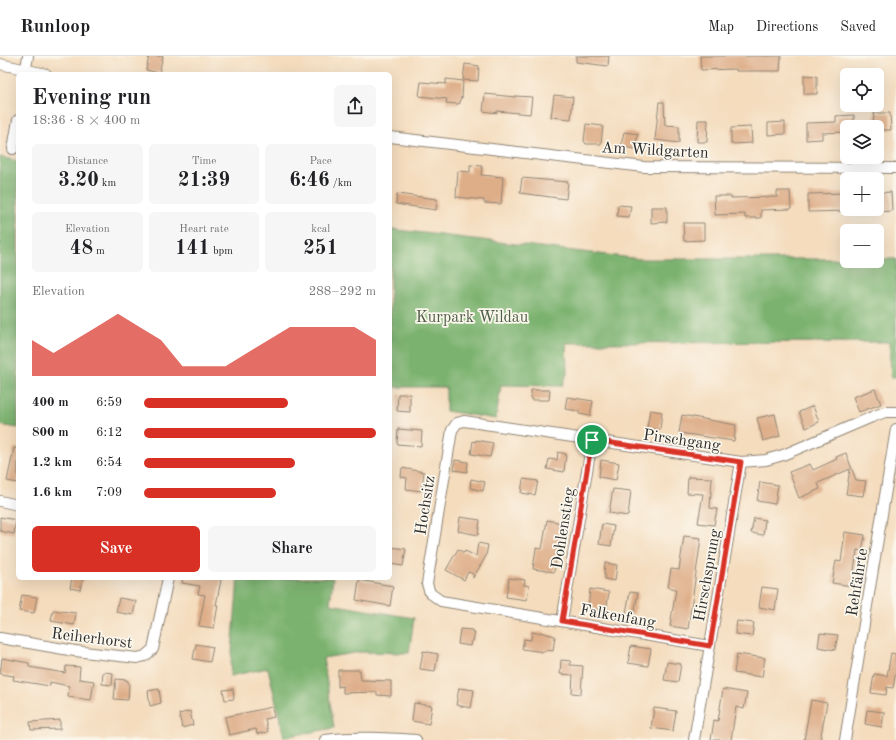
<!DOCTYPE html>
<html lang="en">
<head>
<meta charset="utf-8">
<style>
  body { margin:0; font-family:"Old Standard TT",serif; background:#f6f6f6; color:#202124; height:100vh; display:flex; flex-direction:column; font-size:15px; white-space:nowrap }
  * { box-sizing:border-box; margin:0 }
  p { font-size:13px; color:#757577 }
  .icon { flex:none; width:22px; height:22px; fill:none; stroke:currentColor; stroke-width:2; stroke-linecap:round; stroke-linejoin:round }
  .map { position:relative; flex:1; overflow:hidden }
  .panel { position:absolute; left:16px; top:16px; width:376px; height:508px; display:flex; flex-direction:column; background:#fff; border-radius:6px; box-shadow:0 4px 16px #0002 }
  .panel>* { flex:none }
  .controls { position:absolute; left:840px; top:12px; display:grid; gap:8px }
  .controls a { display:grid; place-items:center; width:44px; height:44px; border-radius:6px; background:#fff; box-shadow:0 4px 16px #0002; font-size:20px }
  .pin { position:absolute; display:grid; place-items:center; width:34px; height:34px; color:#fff; margin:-17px; border:2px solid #fff; border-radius:50%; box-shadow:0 1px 4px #0007 }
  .round { display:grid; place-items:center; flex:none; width:42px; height:42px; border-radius:6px; background:#f6f6f6 }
  .overview { display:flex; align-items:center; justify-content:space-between; height:68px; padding:0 16px }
  h1 { font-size:22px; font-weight:700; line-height:30px }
  .metrics { display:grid; grid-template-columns:repeat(3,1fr); gap:6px; height:68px; padding:4px 16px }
  .metrics div { display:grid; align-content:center; border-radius:6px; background:#f6f6f6; text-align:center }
  .metrics b { font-size:20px; font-weight:700 }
  .metrics small { font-size:11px; font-weight:400 }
  .metrics p { font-size:11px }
  .chart { height:112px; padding:8px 16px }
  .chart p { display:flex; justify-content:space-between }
  .chart svg { width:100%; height:72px; margin-top:4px; fill:#d93025; opacity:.7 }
  .action { display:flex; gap:8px; margin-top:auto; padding:8px 16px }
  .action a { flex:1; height:46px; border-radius:6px; background:#d93025; color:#fff; font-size:16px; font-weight:700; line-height:46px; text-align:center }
  .action a+a { background:#f6f6f6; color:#202124 }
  ul { padding:0 16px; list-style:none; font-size:13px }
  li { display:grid; grid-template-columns:64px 48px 1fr; align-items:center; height:30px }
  li i { height:10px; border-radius:5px; background:#d93025 }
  header { display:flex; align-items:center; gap:24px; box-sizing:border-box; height:56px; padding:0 20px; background:#fff; border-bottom:1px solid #e0e0e0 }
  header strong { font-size:19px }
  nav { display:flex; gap:22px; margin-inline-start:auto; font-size:14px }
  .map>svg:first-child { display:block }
  .forest { fill:#7bb270; stroke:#536e4e }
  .building { fill:#deae89 }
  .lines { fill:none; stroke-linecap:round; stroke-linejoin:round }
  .minor-casing { stroke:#908474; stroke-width:12 }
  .minor { stroke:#fff; stroke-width:10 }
  .route-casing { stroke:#fff; stroke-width:8 }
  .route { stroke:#d93025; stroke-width:5 }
  .labels { text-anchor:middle; stroke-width:3.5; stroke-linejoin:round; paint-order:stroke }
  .street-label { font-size:16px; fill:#2b2b2b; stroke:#fbf7ec }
  .park-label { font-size:16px; fill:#4c5d45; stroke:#fbf7ec }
</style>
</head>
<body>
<header>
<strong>Runloop</strong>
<nav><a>Map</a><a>Directions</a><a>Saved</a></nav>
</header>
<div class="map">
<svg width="896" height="684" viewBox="0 0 896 684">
  <rect width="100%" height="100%" fill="#fbf7ec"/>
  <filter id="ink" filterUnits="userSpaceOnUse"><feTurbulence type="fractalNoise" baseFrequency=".025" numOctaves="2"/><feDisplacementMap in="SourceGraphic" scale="8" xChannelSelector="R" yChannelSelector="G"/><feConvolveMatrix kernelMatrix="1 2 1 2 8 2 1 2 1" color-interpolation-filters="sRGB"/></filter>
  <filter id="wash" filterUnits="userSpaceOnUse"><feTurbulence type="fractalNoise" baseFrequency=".012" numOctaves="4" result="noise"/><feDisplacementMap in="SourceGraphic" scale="16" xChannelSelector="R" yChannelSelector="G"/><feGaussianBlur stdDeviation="0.9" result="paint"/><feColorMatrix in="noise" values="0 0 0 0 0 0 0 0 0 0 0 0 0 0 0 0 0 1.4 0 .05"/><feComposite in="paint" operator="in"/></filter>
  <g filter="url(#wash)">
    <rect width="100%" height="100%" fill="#f4dcbd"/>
    <path class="forest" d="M0,101l18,4v267l-18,-3z
      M390,173l251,30h206v2h30v-2h19v118h-5l-2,-35 -323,1 1,31 -5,12 -61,-1 -5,34 -50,-8v-24h-56z
      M238,522h95l-3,26 84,14 -5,35 -49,-1 -37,6 11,70 -50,9 -16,-69 -38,8z"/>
    <g id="blocks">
      <path class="building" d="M149,0h14l-4,17 -13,-3z
        M576,0h33l-1,10 -32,-4z
        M700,0h81l-1,15h-44v-2l-35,1z
        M465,8l14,2 -1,15 -15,-1z
        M804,19l13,1v18h-13z
        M446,23l17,2 -1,17 -1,-1 -1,6 -2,1 -12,-1 1,-4 -28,-3 2,-14 25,2z
        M485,38l30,3v-1l17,1 -2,17 -33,-3v2l-14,-2z
        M554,39l19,2 -2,22 -20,-2z
        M659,46h5l1,23 14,1v17l-24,-3z
        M874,57h16l1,17h-14v-3h-4z
        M854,59v12h-7v5l-25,1v6l-16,1v-17l30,-1v-6z
        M698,64h10l-1,22h-10z
        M785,66v12l-17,1v-12z
        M586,68l17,2 -2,18h-15l-2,-3z
        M751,71l1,16 -21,1v-16z
        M624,76l14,2 -3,15 -12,-2 -2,-2z
        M470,109l12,1 -1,9 22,2 -2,27 -17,-1v-3l-28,-3 2,-26 12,1z
        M522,122l46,4 -2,17 -46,-6z
        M777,135h13l1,18 -30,1v8h-16v-4l-30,1 -1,-19h16l1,2 46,-1z
        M891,136l1,19 -15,1v-19z
        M847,137v18l-39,1v-18z
        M397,138l40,5 -1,11 -40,-6z
        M618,149l13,1 -2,11 -12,-1z
        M651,151h16v15l-16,1z
        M683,167h21v17l-20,1z
        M875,333l6,15 -22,8 -6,-15z
        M531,334h19l-1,10h-18z
        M398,338h12v18l-13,-1z
        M567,341l26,4 -3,15 -11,-2v-3l-14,-2z
        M813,350l6,16 -13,6 -7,-16z
        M650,354l12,2 -2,18 -13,-2z
        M775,358l5,22 -17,5 -6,-23z
        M682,359l54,10 -2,16 -55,-8z
        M398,373l24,2 -1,15 -24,-2z
        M476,384l17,3 -3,14 -19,-3 2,-13 3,1z
        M14,392h4v35l-11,-2z
        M558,396l8,2 -2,18 -17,-3 2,-10 8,1z
        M846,397l10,27 10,1 -3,15 -17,-2 4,-25 -32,14 2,6 -21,9 -10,-26 21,-8 3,6 24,-11 -1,-2z
        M455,404l13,2 -1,10 -13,-2z
        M601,404l18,3 -3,17 -17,-3z
        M402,412l22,4 -3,19 -15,-2 1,-11 -6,-1z
        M688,421l24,1 -2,30 7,1 -3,16 -16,-2 5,-29 -16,-1z
        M471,423l14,3 -2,9 -13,-3z
        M523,423l15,2 -3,14 -14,-2z
        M760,426l18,3 -3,19 -18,-3z
        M613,433l18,2 -3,25 -19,-3z
        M0,461l16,3 -2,14 -14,-3z
        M460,461l20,3 -2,15 -20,-4z
        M754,462l11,2 -2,15 -12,-2z
        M547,464l15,3 -8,49 -21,-3 3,-21 6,1z
        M602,468l12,2 -3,20 -12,-2z
        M845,476l20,3 -3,16 -5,-1 -5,36 -20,-3 4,-22 5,1z
        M684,480l17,2 -13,91 -18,-3 6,-37 -8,-2 3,-18 8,1z
        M478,487l10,2 -2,11 -13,22v-4l-5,-2 -4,8 -18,-10 12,-21 6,4 1,-2 11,5z
        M390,491l16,2 -3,17 -13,-2z
        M605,507l12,2 -2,16 -10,-2v-5h-1z
        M72,522h11l-3,12 -10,-2z
        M183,522h30l8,2 -5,25h2l-4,23 -15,-2 6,-31 -7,-1 2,-8 -18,-3z
        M509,522l16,2 -1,5 5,1 -2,14 -21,-3z
        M359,524l34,6 -3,20 -34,-6z
        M762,531l16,2 -3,21 -16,-3z
        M590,533l19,3 -3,19 -18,-3z
        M630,536l8,1 -4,21 -8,-1z
        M22,539l15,2 -3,16 -15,-2z
        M119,542l17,3 -3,14 -17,-3z
        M53,554l23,3 -2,12 -23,-4z
        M737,565l17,2 -2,13 -17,-2z
        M460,573l12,1v2h3l-2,9h-2l-1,5 -12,-2z
        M532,576l6,1 2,-1 15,4 -2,15 -6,-1 -3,2 -22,-3 2,-10 7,1z
        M820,577l18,2 -3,15 -17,-3z
        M196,588l17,3 -3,15 -17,-3z
        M631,590l20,3 -3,17 -20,-3z
        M423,595l15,3 -3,17 -15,-2z
        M891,597l5,1v17l-3,17 -6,-1 -1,8 -15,-2 3,-19 13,2z
        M737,598l28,4 -3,19 -28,-4z
        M2,602l27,5v4l36,6 1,-7 14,1 -1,12 15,2 -3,19 -23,-3 1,-11 -19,-4v4l-37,-6 1,-4 -14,-2z
        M561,604l10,1 -1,4 13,1 -2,28 -9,-1 1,-18 -13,-1z
        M667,606l14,2 -3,18 -14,-2z
        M338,614h22l1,10 30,1v15l-14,-1v-3l-34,1v-7l-5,1z
        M103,616l10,1 -1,12 -10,-1z
        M116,623l11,1 2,4 -1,16 -14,-1z
        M459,632l15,2 -3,18 -15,-3z
        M159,633l2,14 -11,3 -2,-15z
        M233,633l1,10 -9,1 -2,-10z
        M723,633l24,4 -3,16 -8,-2 -5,33h-20l3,-20 4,1z
        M811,644l16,3 -7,37h-16z
        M414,647l18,3 -3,18 -17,-3z
        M272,651l2,10 -9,2 3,13 -11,2 -1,-5 -27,6 -4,-18z
        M654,652l22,3 -3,20 -22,-3z
        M867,654l17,2 -2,15 -17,-3z
        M190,655l3,14 -11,3 -3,-14z
        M60,664v9l-29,1 -1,-8z"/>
    </g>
  </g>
  <g filter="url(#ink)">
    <use href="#blocks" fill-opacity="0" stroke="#908474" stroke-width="1"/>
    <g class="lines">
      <g class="minor-casing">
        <path id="minor" d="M0,8l46,10
          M25,18l3,-18
          M390,81l254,30 252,1
          M13,93l5,-29
          M0,445l18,4
          M562,565l30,-180
          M0,582l75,13 62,7 8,-2 8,-7 15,-71
          M710,590l-269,-45 -11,-8 -3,-9 25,-154 5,-7 7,-2 277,41 25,-2 17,-5 89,-38 13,-5h11
          M325,684c30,-4 61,-2 91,0
          M694,684l47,-278
          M845,684l51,-311"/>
      </g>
      <use href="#minor" class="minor"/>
    </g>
  </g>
  <g class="lines" filter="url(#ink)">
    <g class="route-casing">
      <path id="route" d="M592,384l149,22 -31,184 -148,-25z"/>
    </g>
    <use href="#route" class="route"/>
  </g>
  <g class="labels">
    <g class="street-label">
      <text transform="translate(655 93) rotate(3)" y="6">Am Wildgarten</text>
      <text transform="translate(682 383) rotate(8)" y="6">Pirschgang</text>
      <text transform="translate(424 449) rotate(-81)" y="6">Hochsitz</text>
      <text transform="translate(562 472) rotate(-81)" y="6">Dohlenstieg</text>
      <text transform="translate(706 519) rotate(-80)" y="6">Hirschsprung</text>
      <text transform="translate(856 526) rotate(-81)" y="6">Rehfährte</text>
      <text transform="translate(618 559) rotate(10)" y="6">Falkenfang</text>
      <text transform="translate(92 581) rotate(7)" y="6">Reiherhorst</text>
    </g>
    <g class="park-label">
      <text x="472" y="266">Kurpark Wildau</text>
    </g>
  </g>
</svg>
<div class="controls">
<a><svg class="icon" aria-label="locate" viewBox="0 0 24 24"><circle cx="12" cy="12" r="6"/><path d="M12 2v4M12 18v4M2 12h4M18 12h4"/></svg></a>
<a><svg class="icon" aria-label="layers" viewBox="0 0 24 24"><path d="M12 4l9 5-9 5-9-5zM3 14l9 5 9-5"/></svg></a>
<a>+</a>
<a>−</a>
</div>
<div class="pin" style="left:592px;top:384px;background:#1e9e55"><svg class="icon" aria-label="arrive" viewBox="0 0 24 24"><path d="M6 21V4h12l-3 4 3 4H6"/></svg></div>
<section class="panel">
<div class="overview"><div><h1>Evening run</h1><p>18:36 · 8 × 400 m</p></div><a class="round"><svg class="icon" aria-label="share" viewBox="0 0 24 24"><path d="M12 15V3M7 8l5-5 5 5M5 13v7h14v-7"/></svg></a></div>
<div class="metrics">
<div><p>Distance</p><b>3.20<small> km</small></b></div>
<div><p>Time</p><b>21:39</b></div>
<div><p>Pace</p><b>6:46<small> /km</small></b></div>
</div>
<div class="metrics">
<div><p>Elevation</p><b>48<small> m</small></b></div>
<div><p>Heart rate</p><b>141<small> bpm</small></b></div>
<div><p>kcal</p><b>251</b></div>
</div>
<div class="chart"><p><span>Elevation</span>288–292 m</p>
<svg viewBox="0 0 160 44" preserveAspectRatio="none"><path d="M0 44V22L10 30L20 22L30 14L40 6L50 14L60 22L70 38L80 38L90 38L100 30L110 22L120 14L130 14L140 14L150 14L160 22V44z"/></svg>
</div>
<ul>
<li><b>400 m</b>6:59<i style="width:62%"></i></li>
<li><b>800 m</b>6:12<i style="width:100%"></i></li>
<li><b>1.2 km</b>6:54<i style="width:65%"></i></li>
<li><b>1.6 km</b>7:09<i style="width:57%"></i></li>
</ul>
<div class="action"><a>Save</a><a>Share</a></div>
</section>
</div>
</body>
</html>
